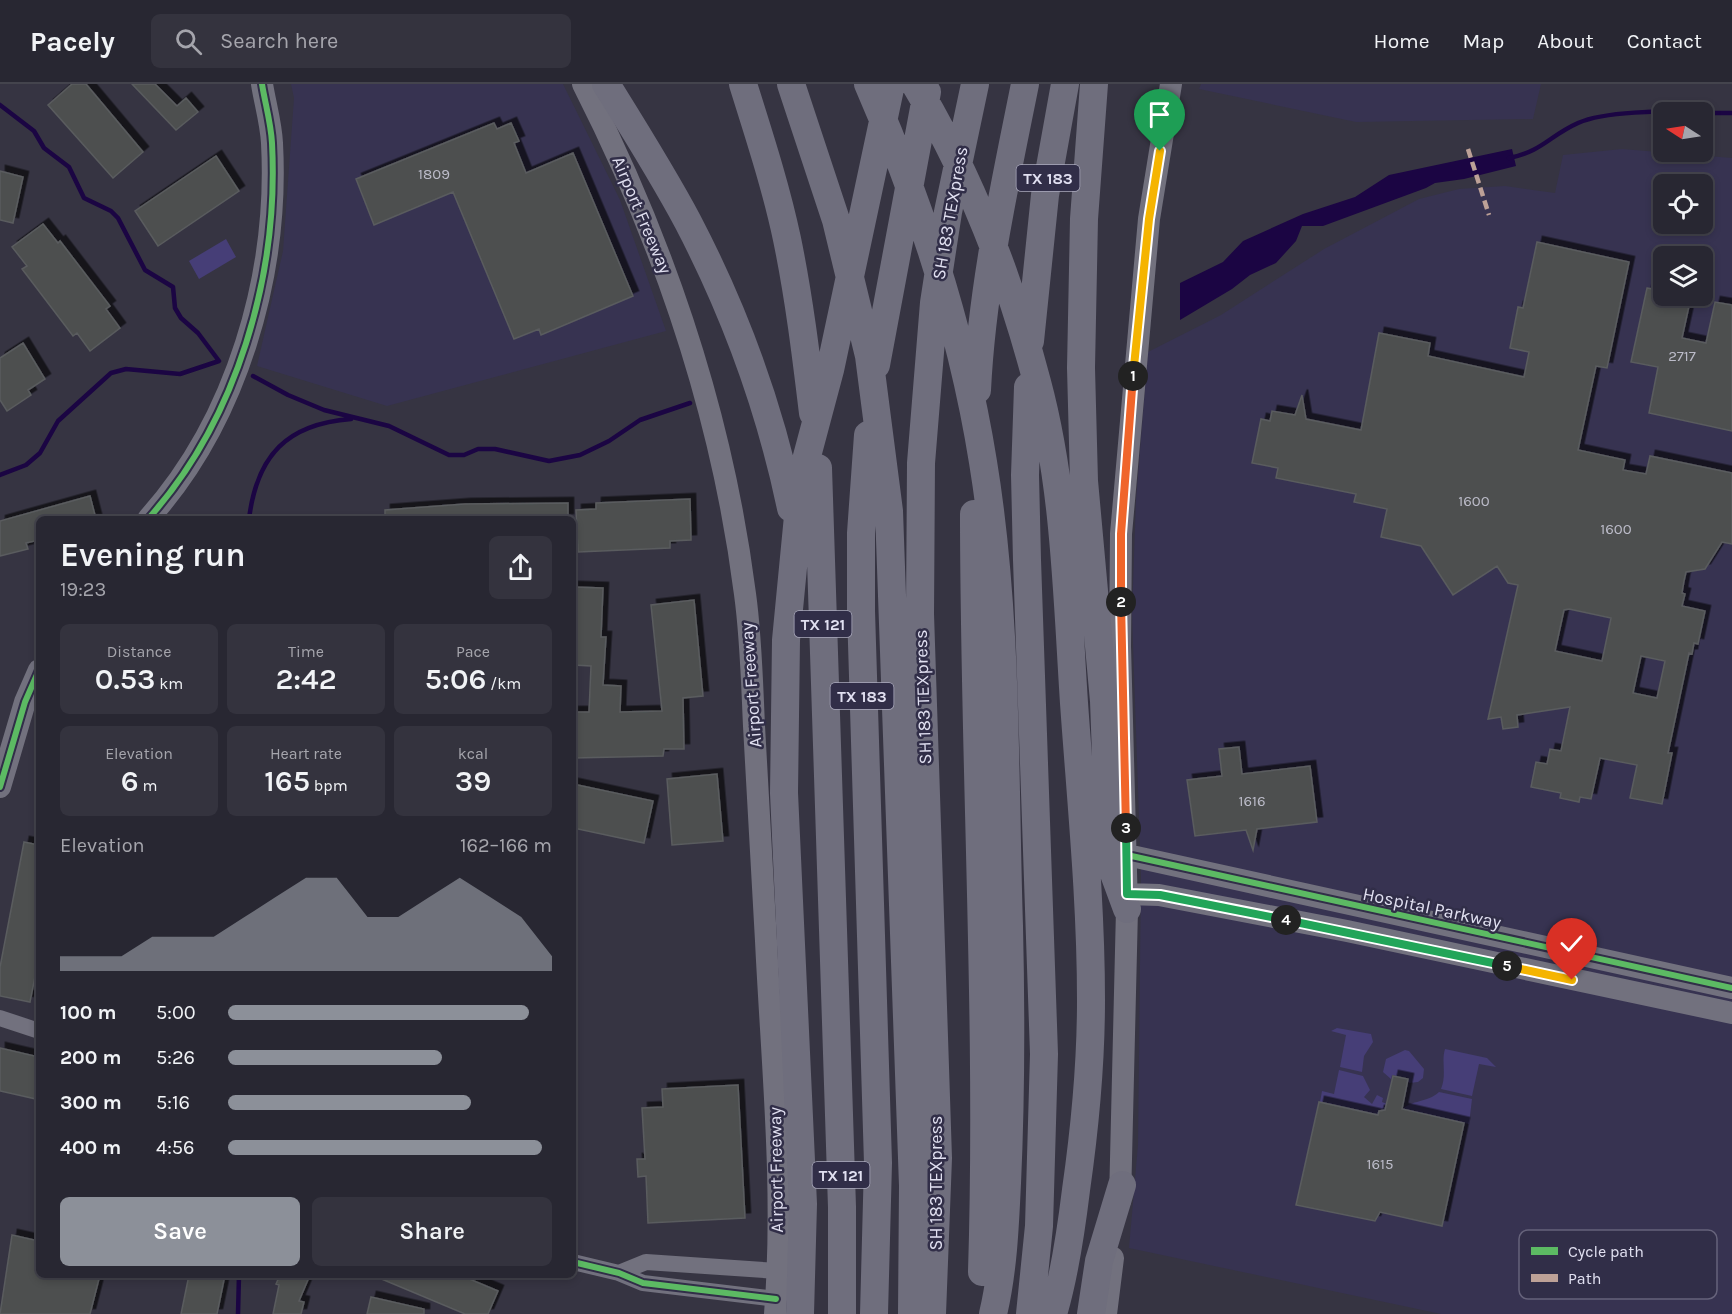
<!DOCTYPE html>
<html lang="en">
<head>
<meta charset="utf-8">
<style>
  body { margin:0; font-family:Karla,sans-serif; background:#34333e; color:#f1f3f6; height:100vh; display:flex; flex-direction:column; font-size:22px; white-space:nowrap }
  * { box-sizing:border-box; margin:0 }
  p { font-size:20px; color:#a5a5ac }
  .icon { flex:none; width:33px; height:33px; fill:none; stroke:currentColor; stroke-width:2; stroke-linecap:round; stroke-linejoin:round }
  .map { position:relative; flex:1; overflow:hidden }
  .drawer { position:absolute; left:36px; top:432px; width:540px; height:762px; display:flex; flex-direction:column; background:#282732; border-radius:9px; box-shadow:0 3px 9px #0003,0 0 0 2px #44444d }
  .drawer>* { flex:none }
  .needle { width:39px; rotate:282deg }
  .fabs { position:absolute; left:1653px; top:18px; display:grid; gap:12px }
  .fabs a { display:grid; place-items:center; width:60px; height:60px; border-radius:9px; background:#282732; box-shadow:0 3px 9px #0003,0 0 0 2px #44444d; font-size:30px }
  .pin { position:absolute; display:grid; place-items:center; width:51px; height:51px; color:#fff; margin:-62px -26px; border-radius:50% 50% 50% 0; rotate:-45deg; box-shadow:0 0 6px #0007 }
  .pin .icon { rotate:45deg }
  .km { position:absolute; width:30px; height:30px; margin:-15px; border-radius:50%; background:#222; color:#fff; font-size:16px; line-height:30px; text-align:center }
  .round { display:grid; place-items:center; flex:none; width:63px; height:63px; border-radius:9px; background:#34333e }
  .head { display:flex; align-items:center; justify-content:space-between; height:102px; padding:0 24px }
  h1 { font-size:33px; font-weight:600; line-height:45px }
  .stats { display:grid; grid-template-columns:repeat(3,1fr); gap:9px; height:102px; padding:6px 24px }
  .stats div { display:grid; align-content:center; border-radius:9px; background:#34333e; text-align:center }
  .stats b { font-size:30px; font-weight:600 }
  .stats small { font-size:16px; font-weight:400 }
  .stats p { font-size:16px }
  .chart { height:168px; padding:12px 24px }
  .chart p { display:flex; justify-content:space-between }
  .chart svg { width:100%; height:108px; margin-top:6px; fill:#8c9099; opacity:.7 }
  .button { display:flex; gap:12px; margin-top:auto; padding:12px 24px }
  .button a { flex:1; height:69px; border-radius:9px; background:#8c9099; color:#fff; font-size:24px; font-weight:600; line-height:69px; text-align:center }
  .button a+a { background:#34333e; color:#f1f3f6 }
  ul { padding:0 24px; list-style:none; font-size:20px }
  li { display:grid; grid-template-columns:96px 72px 1fr; align-items:center; height:45px }
  li i { height:15px; border-radius:8px; background:#8c9099 }
  header { display:flex; align-items:center; gap:36px; box-sizing:border-box; height:84px; padding:0 30px; background:#282732; border-bottom:2px solid #44444d }
  header strong { font-size:28px }
  nav { display:flex; gap:33px; margin-inline-start:auto; font-size:21px }
  .search { width:420px; height:54px; background:#34333e; display:flex; align-items:center; gap:15px; box-sizing:border-box; padding:0 21px; border-radius:9px; color:#a5a5ac; font-size:22px }
  .map>svg:first-child { display:block }
  .built { fill:#373351; fill-rule:evenodd }
  .green { fill:#463e77 }
  .water { fill:#1b0543 }
  .lines { fill:none; stroke-linecap:round; stroke-linejoin:round }
  .stream { stroke:#1b0543; stroke-width:4.5 }
  .building { fill:#4d5050; stroke:#5a5c5e; stroke-width:1.5; fill-rule:evenodd; filter:url(#shadow) }
  .street { stroke:#72717e; stroke-width:16 }
  .secondary { stroke:#72717e; stroke-width:22 }
  .highway { stroke:#6f6e7d; stroke-width:28 }
  .quiet { stroke:#bda197; stroke-width:4.5; stroke-dasharray:9 4.5; stroke-linecap:butt }
  .cycleway-casing { stroke:#312e48; stroke-width:10 }
  .cycleway { stroke:#5cba63; stroke-width:6 }
  .split-1-casing { stroke:#fff; stroke-width:12 }
  .split-2-casing { stroke:#fff; stroke-width:12 }
  .split-3-casing { stroke:#fff; stroke-width:12 }
  .split-4-casing { stroke:#fff; stroke-width:12 }
  .split-5-casing { stroke:#fff; stroke-width:12 }
  .split-6-casing { stroke:#fff; stroke-width:12 }
  .split-1 { stroke:#f5b400; stroke-width:8 }
  .split-2 { stroke:#f0652b; stroke-width:8 }
  .split-3 { stroke:#f0652b; stroke-width:8 }
  .split-4 { stroke:#22a559; stroke-width:8 }
  .split-5 { stroke:#22a559; stroke-width:8 }
  .split-6 { stroke:#f5b400; stroke-width:8 }
  .labels { text-anchor:middle; stroke-width:5; stroke-linejoin:round; paint-order:stroke }
  .number-label { font-size:15px; fill:#bcbcc9 }
  .shield { fill:#312e48; stroke:#acabbe; stroke-width:1.5 }
  .shield-label { font-size:16px; font-weight:bold; fill:#e1e0f1 }
  .street-label { font-size:18px; fill:#e1e0f1; stroke:#312e48 }
  .key { fill:#312e48; stroke:#66637b; stroke-width:1.5 }
  .key-label { font-size:16px; fill:#e1e0f1 }
</style>
</head>
<body>
<header>
<strong>Pacely</strong>
<div class="search"><svg class="icon" aria-label="search" viewBox="0 0 24 24"><circle cx="10" cy="10" r="6"/><path d="M15 15l6 6"/></svg>Search here</div>
<nav><a>Home</a><a>Map</a><a>About</a><a>Contact</a></nav>
</header>
<div class="map">
<svg width="1732" height="1230" viewBox="0 0 1732 1230">
  <defs>
    <filter id="shadow"><feDropShadow dx="5.5" dy="-5.5" stdDeviation="0" flood-color="#0009"/></filter>
  </defs>
  <rect width="100%" height="100%" fill="#363442"/>
  <path class="built" d="M291,0h272l57,116 46,131 -279,75 -130,-40 26,-115 11,-153z
    M1201,0h340l-8,35 -177,3 -157,-33z
    M1622,65l110,9v1156h-291l-312,-66 9,-103 3,-269 -9,-262 4,-114 12,-148 73,-37 103,-66 95,-50 40,-10 46,-3 50,7 8,-38zM1664,100h38v40h-38zM1664,172h38v40h-38z"/>
  <path class="green" d="M226,155l10,18 -37,22 -10,-18z
    M1337,944l34,6 2,8 -9,14 -2,16 -22,-5 6,-32 -15,-4z
    M1445,965l42,9 9,9 -17,-3 -7,32 -31,-7c6,-15 0,-27 4,-40z
    M1405,966l4,1 15,18 -1,9 -5,4 -9,1v-5l-17,-3 -1,4 -8,-7 3,-13z
    M1339,986l24,6 7,14 -6,7 8,7 5,-9 6,3 -1,4 5,2 -1,6h-4l-4,5 -58,-13 2,-11 12,3z
    M1439,1008l33,7 -3,25 -66,-15c8,-9 24,-6 36,-17z"/>
  <path class="water" d="M1512,65l4,17 -52,13 -29,4 -9,5 -103,38h-21l-6,15 -20,22 -26,12 -18,14 -52,31v-37l43,-21 20,-21 60,-27 52,-17 34,-22z"/>
  <g class="lines">
    <path class="stream" d="M0,21l34,26 10,17 25,19 15,31 27,13 7,7 27,52 28,17 2,21 6,10 17,15 21,28 -39,13 -54,-5 -15,4 -53,48 -18,32 -14,12 -26,10
      M1702,29h30
      M1509,74c34,-7 40,-22 69,-35 27,-12 85,-12 115,-11
      M253,292l35,19 36,15 65,16 60,29h15l14,-6h17l54,12 31,-6 29,-14 31,-21 50,-17
      M249,435c8,-64 38,-95 102,-100
      M238,1230l1,-39"/>
  </g>
  <path class="building" d="M72,0h14l57,68 -30,26 -65,-73z
    M132,0h23l22,22 9,-8 12,14 -22,18z
    M494,39l3,6 14,-6 8,18 -5,2 12,30 47,-20 60,143 -92,39 -2,-6 -25,10 -61,-147 -79,33 -18,-46z
    M216,72l23,35 -81,55 -23,-35z
    M0,87l23,6 -10,46 -13,-3z
    M43,140l15,19 2,-2 50,65 -4,3 14,19 -30,23 -13,-18 -4,3 -51,-67 5,-3 -15,-19z
    M1537,158l92,20 -22,106 -11,-2 -18,84 47,10 -2,10 23,4 4,-18 82,17v71l-10,-2 -17,27 -19,3 -2,9 -2,12 3,1 -3,12 23,5 -7,33 -4,-1 -2,11 -3,-1 -21,100h4l-10,51 -32,-6 7,-33 -37,-7 -9,41 -11,-2 -1,5 -19,-4 1,-5 -30,-6 5,-25 11,2 3,-15 11,2 9,-44 -53,8 1,12 -15,2 -2,-12 -13,2 30,-134 -10,-2 -11,-17 -44,29 -32,-49 -40,-9 6,-28 -33,-7 2,-8 -80,-16 2,-10 -26,-5 9,-44 9,2 2,-10 23,4 7,-20 4,24 55,11 18,-97 51,10 -2,13 96,21 5,-25 -19,-4 8,-41 5,1zM1569,525l42,9 -9,43 -47,-10 9,-41zM1641,572l24,5 -8,37 -24,-5z
    M1647,204l17,3v5l27,1 -9,41 24,5 9,-41 17,3v126l-83,-18 9,-46 -27,-5z
    M23,259l22,36 -17,11 3,5 -24,16 -7,-11v-42z
    M90,412l6,23h-57v21l-13,3 2,6 -28,7v-35z
    M690,415l1,41 -21,1v7l-92,4 -2,-42 20,-1v-6z
    M568,419v16h-183v-9l80,-6z
    M573,503l30,1 -2,49h5l-3,48 18,1 -1,26 42,-1 -11,-106 43,-5 9,96 -20,2 1,51h-20l-1,7 -90,2v-46h16l2,-46 -18,-1z
    M1239,663l3,27 68,-8 7,56 -60,7 -4,21 -7,-20 -51,6 -8,-56 35,-4 -3,-27z
    M717,690l6,67 -51,4 -5,-66z
    M573,700l80,17 -9,42 -71,-15z
    M24,758l15,3v112l-9,45 -30,-6v-29z
    M0,964l39,9v28l-3,14 -36,-8z
    M1393,992l15,3 -6,30 62,14 -22,103 -62,-14 -5,9 -79,-16 23,-103 59,13 1,-4 6,-1z
    M738,1001l7,133 -97,5 -2,-47 -8,1 -1,-18h8l-3,-51 21,-1 -1,-18z
    M12,1151l27,6v34h61l-10,39h-90z
    M189,1191h36l-8,39h-36z
    M280,1191h30l-11,26 5,1 -3,12h-28l6,-29 -3,-1z
    M372,1191h88l38,16 -10,23h-23z
    M371,1213l53,12v5h-57z"/>
  <g class="lines">
    <path class="street" d="M0,934l39,13
      M573,1178l46,11 24,10 133,16
      M619,1189l27,-11 132,9"/>
    <path class="secondary" d="M583,0c82,161 139,330 162,510 6,43 7,88 9,132 4,72 8,143 12,215 6,124 19,249 9,373
      M148,435c89,-99 131,-244 124,-376 -1,-20 -7,-40 -10,-59
      M0,703l25,-85 14,-32
      M1127,771l605,133
      M1127,810l32,1 188,36 385,82
      M1120,1117l7,-292 -7,-263 1,-112 28,-315 22,-135
      M1106,1230l7,-56"/>
    <path class="highway" d="M606,0c28,45 57,91 82,138 47,90 82,186 103,286
      M743,0c16,51 33,103 44,155 12,58 19,116 26,174
      M791,0l45,136 33,136 20,155 24,675 -1,128
      M868,0c53,121 94,247 115,378 25,152 21,310 26,464 2,86 2,171 -2,257 -2,44 -4,89 -14,131
      M915,0c55,92 95,195 122,298 28,104 30,214 37,321 7,99 17,198 17,297 0,63 -6,127 -15,190 -5,41 -11,84 -23,124
      M1094,0l-10,135 -3,149 3,113 20,220 6,162 17,46
      M1030,257l15,-146 20,-111
      M876,281l51,-273
      M1028,303l-3,88 2,85 17,494 -5,172 -9,88
      M977,306c5,-103 28,-206 48,-306
      M868,351l-7,98v78l17,552 -4,151
      M818,384l24,739v107
      M974,430c0,252 16,505 8,758
      M800,1230l3,-110 -19,-411 2,-153 16,-165 28,-105 61,-286
      M932,1230l6,-156 -18,-544 1,-151 13,-160 14,-91 27,-128
      M1091,1230l8,-53 23,-76"/>
    <path class="quiet" d="M1468,65l21,66"/>
    <g class="cycleway-casing">
      <path id="cycleway" d="M148,435c89,-99 131,-244 124,-376 -1,-20 -7,-40 -10,-59
        M0,703l25,-85 14,-32
        M1127,771l605,133
        M573,1178l46,11 24,10 133,16"/>
    </g>
    <use href="#cycleway" class="cycleway"/>
  </g>
  <g class="lines">
    <g class="split-1-casing">
      <path id="split-1" d="M1133,292l16,-157 11,-68"/>
    </g>
    <g class="split-2-casing">
      <path id="split-2" d="M1121,518v-68l12,-158"/>
    </g>
    <g class="split-3-casing">
      <path id="split-3" d="M1121,518l5,226"/>
    </g>
    <g class="split-4-casing">
      <path id="split-4" d="M1126,744l1,66 33,1 126,25"/>
    </g>
    <g class="split-5-casing">
      <path id="split-5" d="M1286,836l221,46"/>
    </g>
    <g class="split-6-casing">
      <path id="split-6" d="M1507,882l65,14"/>
    </g>
    <use href="#split-1" class="split-1"/>
    <use href="#split-2" class="split-2"/>
    <use href="#split-3" class="split-3"/>
    <use href="#split-4" class="split-4"/>
    <use href="#split-5" class="split-5"/>
    <use href="#split-6" class="split-6"/>
  </g>
  <g class="labels">
    <g class="number-label">
      <text x="434" y="95">1809</text>
      <text x="1682" y="277">2717</text>
      <text x="1474" y="422">1600</text>
      <text x="1616" y="450">1600</text>
      <text x="1252" y="722">1616</text>
      <text x="1380" y="1085">1615</text>
    </g>
    <g class="shield">
      <rect x="1016.5" y="81" width="63" height="26" rx="4.5"/>
      <rect x="794.5" y="527" width="57" height="26" rx="4.5"/>
      <rect x="830.5" y="599" width="63" height="26" rx="4.5"/>
      <rect x="812.5" y="1078" width="57" height="26" rx="4.5"/>
    </g>
    <g class="shield-label">
      <text x="1048" y="100">TX 183</text>
      <text x="823" y="546">TX 121</text>
      <text x="862" y="618">TX 183</text>
      <text x="841" y="1097">TX 121</text>
    </g>
    <g class="street-label">
      <text transform="translate(950 129) rotate(-80)" y="6">SH 183 TEXpress</text>
      <text transform="translate(642 131) rotate(67)" y="6">Airport Freeway</text>
      <text transform="translate(751 601) rotate(-94)" y="6">Airport Freeway</text>
      <text transform="translate(923 613) rotate(-92)" y="6">SH 183 TEXpress</text>
      <text transform="translate(1432 824) rotate(12)" y="6">Hospital Parkway</text>
      <text transform="translate(776 1086) rotate(-91)" y="6">Airport Freeway</text>
      <text transform="translate(936 1099) rotate(-90)" y="6">SH 183 TEXpress</text>
    </g>
  </g>
  <rect x="1519" y="1146" width="198" height="69" rx="9" class="key"/>
  <rect x="1531" y="1163" width="27" height="8" fill="#5cba63"/>
  <rect x="1531" y="1190" width="27" height="8" fill="#bda197"/>
  <g class="key-label">
    <text x="1568" y="1173">Cycle path</text>
    <text x="1568" y="1200">Path</text>
  </g>
</svg>
<div class="fabs">
<a><svg class="needle" viewBox="-14 -14 28 28"><path d="M0-13l5 13h-10z" fill="#e53935"/><path d="M0 13l5-13h-10z" fill="#a5a5ac"/></svg></a>
<a><svg class="icon" aria-label="locate" viewBox="0 0 24 24"><circle cx="12" cy="12" r="6"/><path d="M12 2v4M12 18v4M2 12h4M18 12h4"/></svg></a>
<a><svg class="icon" aria-label="layers" viewBox="0 0 24 24"><path d="M12 4l9 5-9 5-9-5zM3 14l9 5 9-5"/></svg></a>
</div>
<div class="pin" style="left:1160px;top:67px;background:#1e9e55"><svg class="icon" aria-label="arrive" viewBox="0 0 24 24"><path d="M6 21V4h12l-3 4 3 4H6"/></svg></div>
<div class="pin" style="left:1572px;top:896px;background:#d93025"><svg class="icon" aria-label="check" viewBox="0 0 24 24"><path d="M5 12l5 5 9-10"/></svg></div>
<b class="km" style="left:1133px;top:292px">1</b>
<b class="km" style="left:1121px;top:518px">2</b>
<b class="km" style="left:1126px;top:744px">3</b>
<b class="km" style="left:1286px;top:836px">4</b>
<b class="km" style="left:1507px;top:882px">5</b>
<section class="drawer">
<div class="head"><div><h1>Evening run</h1><p>19:23</p></div><a class="round"><svg class="icon" aria-label="share" viewBox="0 0 24 24"><path d="M12 15V3M7 8l5-5 5 5M5 13v7h14v-7"/></svg></a></div>
<div class="stats">
<div><p>Distance</p><b>0.53<small> km</small></b></div>
<div><p>Time</p><b>2:42</b></div>
<div><p>Pace</p><b>5:06<small> /km</small></b></div>
</div>
<div class="stats">
<div><p>Elevation</p><b>6<small> m</small></b></div>
<div><p>Heart rate</p><b>165<small> bpm</small></b></div>
<div><p>kcal</p><b>39</b></div>
</div>
<div class="chart"><p><span>Elevation</span>162–166 m</p>
<svg viewBox="0 0 160 44" preserveAspectRatio="none"><path d="M0 44V38L10 38L20 38L30 30L40 30L50 30L60 22L70 14L80 6L90 6L100 22L110 22L120 14L130 6L140 14L150 22L160 38V44z"/></svg>
</div>
<ul>
<li><b>100 m</b>5:00<i style="width:93%"></i></li>
<li><b>200 m</b>5:26<i style="width:66%"></i></li>
<li><b>300 m</b>5:16<i style="width:75%"></i></li>
<li><b>400 m</b>4:56<i style="width:97%"></i></li>
</ul>
<div class="button"><a>Save</a><a>Share</a></div>
</section>
</div>
</body>
</html>
